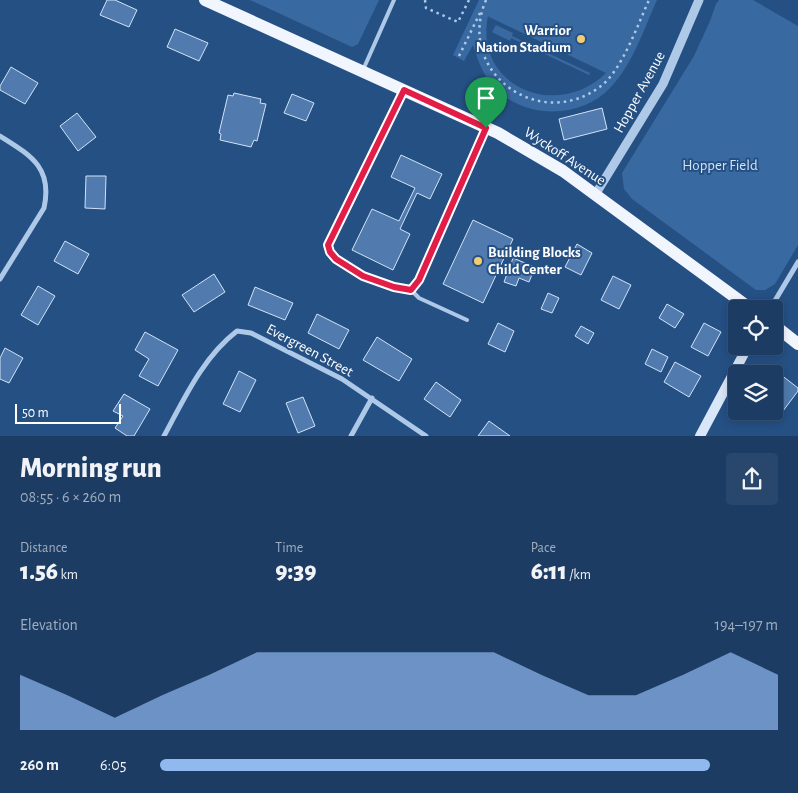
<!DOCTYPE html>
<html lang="en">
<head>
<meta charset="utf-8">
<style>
  body { margin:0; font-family:"Alegreya Sans",sans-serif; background:#29476c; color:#f1f3f6; height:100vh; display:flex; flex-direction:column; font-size:19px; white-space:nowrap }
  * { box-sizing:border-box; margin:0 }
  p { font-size:16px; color:#a0adbe }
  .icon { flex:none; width:28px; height:28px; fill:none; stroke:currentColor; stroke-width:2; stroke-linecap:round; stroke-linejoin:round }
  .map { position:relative; height:436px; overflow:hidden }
  .sheet { display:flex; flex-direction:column; background:#1c3c63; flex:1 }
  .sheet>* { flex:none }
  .tools { position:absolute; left:728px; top:300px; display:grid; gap:10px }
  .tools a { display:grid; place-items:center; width:55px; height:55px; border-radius:5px; background:#1c3c63; box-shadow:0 2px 8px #0003,0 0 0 1px #3a5678; font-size:25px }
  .scale { position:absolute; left:15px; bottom:12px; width:106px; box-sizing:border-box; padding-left:5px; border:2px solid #fff; border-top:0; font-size:14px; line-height:18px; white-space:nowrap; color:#fff; -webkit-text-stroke:4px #255084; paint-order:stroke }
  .pin { position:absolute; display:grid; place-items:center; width:42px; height:42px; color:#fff; margin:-51px -21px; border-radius:50% 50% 50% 0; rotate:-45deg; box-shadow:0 0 5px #0007 }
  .pin .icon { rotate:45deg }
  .round { display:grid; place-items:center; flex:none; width:52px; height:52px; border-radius:5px; background:#29476c }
  .summary { display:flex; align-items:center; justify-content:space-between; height:85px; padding:0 20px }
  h1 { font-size:28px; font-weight:800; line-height:38px }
  .stats { display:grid; grid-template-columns:repeat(3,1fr); gap:8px; height:85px; padding:5px 20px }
  .stats div { display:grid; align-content:center }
  .stats b { font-size:25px; font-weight:800 }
  .stats small { font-size:14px; font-weight:400 }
  .stats p { font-size:14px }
  .chart { height:140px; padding:10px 20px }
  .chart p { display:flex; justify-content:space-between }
  .chart svg { width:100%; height:90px; margin-top:5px; fill:#90b9f0; opacity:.7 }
  ul { padding:0 20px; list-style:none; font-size:16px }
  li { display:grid; grid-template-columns:80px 60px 1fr; align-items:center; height:38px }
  li i { height:12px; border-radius:6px; background:#90b9f0 }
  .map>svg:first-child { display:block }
  .green { fill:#3969a1; fill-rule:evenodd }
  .building { fill:#517bae; stroke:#d1e3f6 }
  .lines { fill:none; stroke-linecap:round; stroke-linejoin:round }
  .path { stroke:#aec9e8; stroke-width:2.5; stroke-dasharray:2.5 4; stroke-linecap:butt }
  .service { stroke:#aec9e8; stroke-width:4 }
  .minor { stroke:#aec9e8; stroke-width:5 }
  .tertiary { stroke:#aec9e8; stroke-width:9 }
  .secondary { stroke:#d8e6f7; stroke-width:10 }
  .primary { stroke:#f0f5fe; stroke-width:12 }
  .route-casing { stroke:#fff; stroke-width:10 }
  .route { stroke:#e11d48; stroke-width:6 }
  .poi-dot { fill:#f2cb72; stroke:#255084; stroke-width:2 }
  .labels { text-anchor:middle; stroke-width:4; stroke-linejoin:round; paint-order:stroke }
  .poi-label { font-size:15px; font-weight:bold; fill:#fff; stroke:#255084; text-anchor:end }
  .street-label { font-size:15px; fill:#fff; stroke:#255084 }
  .park-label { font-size:15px; fill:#d1e3f6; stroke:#255084 }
</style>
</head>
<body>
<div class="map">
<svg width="798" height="436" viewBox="0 0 798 436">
  <rect width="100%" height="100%" fill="#255084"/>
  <path class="green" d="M250,0h129l-21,44 -6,3z
    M479,0h178c-13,29 -24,64 -47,88 -29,31 -84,31 -114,1 -13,-13 -18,-28 -23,-44l-9,16 -11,-6zM488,16l1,1 117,56c-49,48 -132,14 -118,-57z
    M719,0h34l45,26v219l-23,39 -10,6h-9l-124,-91 -8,-10 -2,-16 72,-117 16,-35 6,-17z
    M496,25l17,8 -1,3 78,37 -1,2 -78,-37 -1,3 -18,-9z"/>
  <path class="building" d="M107,0h8l22,10 -8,17 -29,-12z
    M175,29l33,14 -9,18 -32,-14z
    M11,67l27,16 -13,21 -25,-14v-4z
    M234,93l27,6 -1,4 6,1 -9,37 -3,-1 -3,7 -31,-7 1,-6 -2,-1 9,-38 5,1z
    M292,94l22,9 -8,18 -22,-8z
    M602,108l5,21 -43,11 -5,-21z
    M77,113l19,24 -18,14 -18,-25z
    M401,155l41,19 -12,25 -13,-6 -17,36 10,5 -17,36 -41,-20 20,-41 27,12 16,-33 -24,-11z
    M86,176h20l-1,33 -20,-1z
    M473,220l40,19 -30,64 -40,-19z
    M65,241l24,13 -11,20 -24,-13z
    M577,244l15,9 -11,22 -16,-8z
    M513,258l22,9 -6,15 -10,-4 -3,8 -12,-4z
    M214,274l11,18 -31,20 -12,-17z
    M613,276l18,9 -12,24 -18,-9z
    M38,286l17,10 -17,29 -17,-10z
    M255,287l38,16 -8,17 -37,-15z
    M548,293l11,5 -7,15 -11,-4z
    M667,304l17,10 -9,14 -16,-10z
    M317,314l32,16 -10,19 -31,-16z
    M498,323l16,8 -9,21 -17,-8z
    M704,323l17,9 -13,24 -17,-9z
    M581,326l13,7 -6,11 -13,-8z
    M145,332l33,18 -20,36 -19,-10 10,-17 -14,-9z
    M377,337l35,22 -13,22 -36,-21z
    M5,348l18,10 -14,25 -9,-4v-21z
    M652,349l16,8 -7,15 -16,-8z
    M675,362l26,14 -12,21 -25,-15z
    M239,371l17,9 -16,32 -17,-8z
    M776,371l22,17v3l-18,24 -6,-5v-8l5,-7 -5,-4v-16z
    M436,382l25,18 -11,17 -26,-18z
    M124,394l26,15 -16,27h-7l-12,-8 8,-12 -10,-5z
    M303,397l12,29 -17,7 -12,-30z
    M489,421l21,15h-32z"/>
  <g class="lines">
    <path class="path" d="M425,0l1,8 32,14 11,-22
      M486,0c-31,72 54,133 115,86 21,-16 37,-62 48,-86
      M459,56l21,-43"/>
    <path class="service" d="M363,70l31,-70
      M403,93l-75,152c1,1 1,6 2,7 9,18 62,35 81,38l8,-10 66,-151
      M411,290l8,8 48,22"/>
    <path class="minor" d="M0,136c30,19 53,31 44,72l-44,71
      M770,309l28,-47
      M164,436c20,-37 39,-79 73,-105l14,2 91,46 84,57
      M351,436l21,-38"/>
    <path class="tertiary" d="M595,195l68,-111 36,-84"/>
    <path class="secondary" d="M700,436l48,-90"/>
    <path class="primary" d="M205,0l293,133 65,38 188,138
      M774,325l24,19"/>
  </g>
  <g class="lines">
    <g class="route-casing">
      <path id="route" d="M404,90l82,38 -67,152 -8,10 -17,-3 -31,-11 -27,-17 -6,-7 -2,-7z"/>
    </g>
    <use href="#route" class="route"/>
  </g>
  <g class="poi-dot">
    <circle cx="581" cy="39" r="5"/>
    <circle cx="478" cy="261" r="5"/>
  </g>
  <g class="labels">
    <g class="poi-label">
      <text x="571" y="35">Warrior<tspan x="571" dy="17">Nation Stadium</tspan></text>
      <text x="488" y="257" text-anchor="start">Building Blocks<tspan x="488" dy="17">Child Center</tspan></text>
    </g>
    <g class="street-label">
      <text transform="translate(639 92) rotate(-61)" y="5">Hopper Avenue</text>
      <text transform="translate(565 156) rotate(33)" y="5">Wyckoff Avenue</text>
      <text transform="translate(310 350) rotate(28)" y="5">Evergreen Street</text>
    </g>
    <g class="park-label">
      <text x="720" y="170">Hopper Field</text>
    </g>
  </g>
</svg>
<div class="tools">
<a><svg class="icon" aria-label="locate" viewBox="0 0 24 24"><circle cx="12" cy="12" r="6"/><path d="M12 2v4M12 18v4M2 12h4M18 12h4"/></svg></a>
<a><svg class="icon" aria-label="layers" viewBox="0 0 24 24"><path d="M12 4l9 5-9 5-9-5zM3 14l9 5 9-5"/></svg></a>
</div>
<div class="scale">50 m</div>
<div class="pin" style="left:486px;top:128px;background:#1e9e55"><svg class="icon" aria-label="arrive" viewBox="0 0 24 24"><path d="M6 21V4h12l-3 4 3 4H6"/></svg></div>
</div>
<section class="sheet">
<div class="summary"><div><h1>Morning run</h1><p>08:55 · 6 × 260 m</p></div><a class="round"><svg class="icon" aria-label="share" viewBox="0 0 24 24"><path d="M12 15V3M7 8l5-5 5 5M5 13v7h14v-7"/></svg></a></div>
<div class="stats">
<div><p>Distance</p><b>1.56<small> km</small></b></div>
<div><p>Time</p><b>9:39</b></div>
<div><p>Pace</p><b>6:11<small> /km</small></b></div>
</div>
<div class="chart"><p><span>Elevation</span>194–197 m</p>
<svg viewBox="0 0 160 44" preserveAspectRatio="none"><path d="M0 44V17L10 27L20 38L30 27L40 17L50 6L60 6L70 6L80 6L90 6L100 6L110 17L120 27L130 27L140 17L150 6L160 17V44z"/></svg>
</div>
<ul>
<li><b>260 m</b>6:05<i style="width:89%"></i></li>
</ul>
</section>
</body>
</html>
